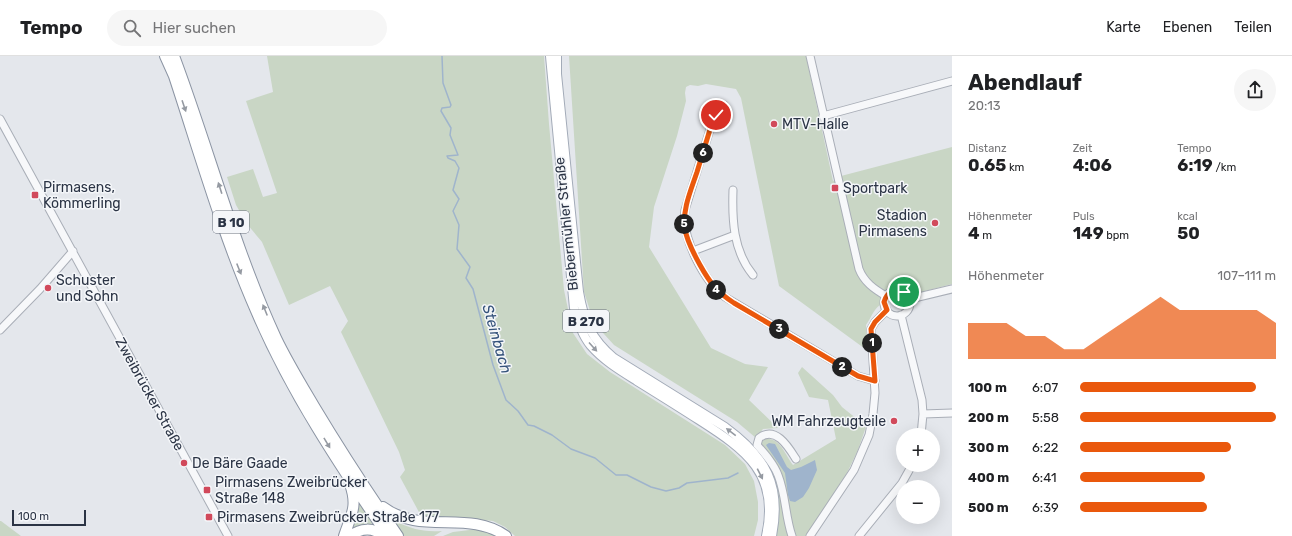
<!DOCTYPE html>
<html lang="de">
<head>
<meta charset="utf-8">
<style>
  body { margin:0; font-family:Rubik,sans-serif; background:#f6f6f6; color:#202124; height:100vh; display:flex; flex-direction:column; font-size:15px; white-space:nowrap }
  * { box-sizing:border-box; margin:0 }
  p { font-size:13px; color:#757577 }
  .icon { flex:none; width:22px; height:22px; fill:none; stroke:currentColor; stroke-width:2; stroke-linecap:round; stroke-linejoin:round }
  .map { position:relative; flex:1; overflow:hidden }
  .drawer { display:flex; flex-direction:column; background:#fff; width:340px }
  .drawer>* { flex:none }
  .buttons { position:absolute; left:896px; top:372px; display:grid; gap:8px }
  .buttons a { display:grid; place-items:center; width:44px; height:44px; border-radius:50%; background:#fff; box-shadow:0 4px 16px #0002; font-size:20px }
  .scale { position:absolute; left:12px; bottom:10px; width:74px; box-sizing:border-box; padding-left:4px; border:2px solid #2b3445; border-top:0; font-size:11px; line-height:14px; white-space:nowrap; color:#2b3445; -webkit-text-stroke:3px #f4f6f9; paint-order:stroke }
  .pin { position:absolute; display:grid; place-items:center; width:34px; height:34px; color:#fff; margin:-17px; border:2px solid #fff; border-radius:50%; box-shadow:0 1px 4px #0007 }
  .km { position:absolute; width:20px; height:20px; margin:-10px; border-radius:50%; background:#222; color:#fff; font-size:11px; line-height:20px; text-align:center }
  .round { display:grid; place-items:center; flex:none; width:42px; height:42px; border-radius:21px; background:#f6f6f6 }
  .summary { display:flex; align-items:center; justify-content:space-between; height:68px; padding:0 16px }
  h1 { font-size:22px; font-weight:700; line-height:30px }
  .figures { display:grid; grid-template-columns:repeat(3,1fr); gap:6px; height:68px; padding:4px 16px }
  .figures div { display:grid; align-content:center }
  .figures b { font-size:17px; font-weight:700 }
  .figures small { font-size:11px; font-weight:400 }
  .figures p { font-size:11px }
  .chart { height:112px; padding:8px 16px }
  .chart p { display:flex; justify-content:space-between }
  .chart svg { width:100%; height:72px; margin-top:4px; fill:#ea580c; opacity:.7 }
  ul { padding:0 16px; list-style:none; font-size:13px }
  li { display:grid; grid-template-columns:64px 48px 1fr; align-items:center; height:30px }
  li i { height:10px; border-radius:5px; background:#ea580c }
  header { display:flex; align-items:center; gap:24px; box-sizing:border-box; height:56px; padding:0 20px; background:#fff; border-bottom:1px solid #e0e0e0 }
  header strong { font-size:19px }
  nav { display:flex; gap:22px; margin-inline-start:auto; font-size:14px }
  .search { width:280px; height:36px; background:#f6f6f6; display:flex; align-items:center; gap:10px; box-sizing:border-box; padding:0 14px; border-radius:22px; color:#757577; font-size:15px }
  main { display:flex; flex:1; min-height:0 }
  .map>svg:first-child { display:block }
  .green { fill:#c9d6c5 }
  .water { fill:#9fb4cc }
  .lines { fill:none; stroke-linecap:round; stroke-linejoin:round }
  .stream { stroke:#9fb4cc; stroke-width:1.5 }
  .minor-casing { stroke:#a9aeb7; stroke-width:9 }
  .major-casing { stroke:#a3abb8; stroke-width:10 }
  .highway-casing { stroke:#8b94a3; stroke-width:12 }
  .minor { stroke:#f7f8fa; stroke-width:7 }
  .major { stroke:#fff; stroke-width:8 }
  .highway { stroke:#fff; stroke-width:10 }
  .oneway { fill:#959aa2 }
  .route-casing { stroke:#fff; stroke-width:8 }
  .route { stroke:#ea580c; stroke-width:5 }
  .poi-dot { fill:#d1495b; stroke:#f4f6f9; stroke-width:1.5 }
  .labels { text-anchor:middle; stroke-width:3; stroke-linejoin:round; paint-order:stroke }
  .shield { fill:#f4f6f9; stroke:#676e7b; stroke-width:1 }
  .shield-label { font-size:13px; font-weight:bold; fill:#2b3445 }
  .poi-label { font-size:14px; fill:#2b3445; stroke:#f4f6f9; text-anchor:start }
  .street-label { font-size:14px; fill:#2b3445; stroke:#f4f6f9 }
  .water-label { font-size:15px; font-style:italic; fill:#34527a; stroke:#f4f6f9 }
</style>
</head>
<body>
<header>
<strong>Tempo</strong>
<div class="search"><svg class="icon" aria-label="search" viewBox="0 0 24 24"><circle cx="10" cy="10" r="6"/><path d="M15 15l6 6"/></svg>Hier suchen</div>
<nav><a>Karte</a><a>Ebenen</a><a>Teilen</a></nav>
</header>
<main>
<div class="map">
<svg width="952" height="480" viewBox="0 0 952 480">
  <rect width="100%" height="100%" fill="#e4e7ec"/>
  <path class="green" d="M267,0h277l5,68 15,166 9,43 14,21 23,18 115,73 20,19 9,17 4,21v18l-4,16h-239l-10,-9 -12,-6 -20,-2 -45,1 -8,-6 -20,-37 5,-7 -6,-18 -58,-120 7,-11 -18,-35 -41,19 -27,-63 -15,-18 -11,-19 -9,-28 26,-8 10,28 14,-4 -31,-92 27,-9z
    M569,0h237l27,125 8,-5 111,-29v137l-42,11c-5,-8 -11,-10 -20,-8l-10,11v7c-7,5 -9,13 -14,20l2,26 -89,-65 -38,-188 -5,-9 -30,-5 -8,2 -8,-1 -4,2 -1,6 1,8 -9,35 -23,71 -5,40 62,101 34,16 23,3 -19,33 29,28 -15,1 -7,9 -19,-16 -123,-77 -20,-22 -10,-31z
    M802,311l31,28 9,12 15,12h11v2l-10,29 -11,23 -41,63h-12l-10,-49 -23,-44 2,-4c17,-3 21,14 30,26l43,-26 -8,-39 -19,-3 -11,-24z
    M769,410l8,15 11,55h-12c5,-28 3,-44 -7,-70z
    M358,444l18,29 -28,5z
    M0,465h1l20,15h-21z
    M394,465c19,8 27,11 48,10l-8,5h-30z
    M478,473l8,2 12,5h-55l10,-4z"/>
  <path class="water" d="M769,387l6,1 12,23 4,3 10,-3 14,-7 2,10 -8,18 -6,9 -8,5 -5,-1 -2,-6 -3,-22 -17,-25 -2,-3z"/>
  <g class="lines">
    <path class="stream" d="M442,0l1,27 8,22 -1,2 -8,1 -1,3 10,17 -1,7 8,20 -11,1 1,2 7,3 4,7 -6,22 6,9 -6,12 6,14 -2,24 13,18 -4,11 7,11 20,76 13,35 12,11 10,14 6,1 18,9 19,14 24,9 21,17h11l24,12 15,4 13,-3 8,-5 41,-5 10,-5"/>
    <g class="minor-casing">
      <path id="minor" d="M810,0l49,213c5,13 15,20 27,27
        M724,49l-4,4 -8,14 -27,87c-4,28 19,71 40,87l133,79 17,5
        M823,60l129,-35
        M0,63l228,417
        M733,134c-1,29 0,61 20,85
        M693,195l42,-16
        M884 247a13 13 0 1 1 26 0a13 13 0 1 1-26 0Z
        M910,243l42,-10
        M901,259l21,85 1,14 -2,21
        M0,274l40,-41 33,-38
        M923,358l29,-1
        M792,480c-7,-20 -6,-41 -14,-61 -4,-11 -13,-21 -21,-30l2,-7c17,-13 30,10 37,21
        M810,480l44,-66 15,-35 4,-21 2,-21 -4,-64 4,-7 12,-12
        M859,480l43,-53 10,-18"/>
    </g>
    <g class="major-casing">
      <path id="major" d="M550,0l24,252c4,14 8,27 17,38 13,15 30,25 46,35 21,13 42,26 62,39 47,30 81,54 67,116
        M557,0v18l22,218c5,29 12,47 35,66l111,69c41,30 57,58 47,109"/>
    </g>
    <g class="highway-casing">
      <path id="highway" d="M165,0l9,20c26,79 49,160 83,237 34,79 82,152 131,223
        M174,0c35,93 60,191 102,282 11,23 25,46 38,68 27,45 55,88 84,130
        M383,451c39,29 84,2 123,29
        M344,480c7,-21 14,-29 6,-52
        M350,480c11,-8 23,-9 33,0"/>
    </g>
    <use href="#minor" class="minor"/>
    <use href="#major" class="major"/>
    <use href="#highway" class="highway"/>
  </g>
  <defs><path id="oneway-solid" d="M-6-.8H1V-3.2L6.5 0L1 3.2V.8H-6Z"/></defs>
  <g class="oneway">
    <use href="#oneway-solid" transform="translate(184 50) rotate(71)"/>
    <use href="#oneway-solid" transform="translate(220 132) rotate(-108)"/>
    <use href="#oneway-solid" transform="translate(239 213) rotate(68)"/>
    <use href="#oneway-solid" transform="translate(265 254) rotate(-112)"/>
    <use href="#oneway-solid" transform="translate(593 291) rotate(48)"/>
    <use href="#oneway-solid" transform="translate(731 376) rotate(-143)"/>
    <use href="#oneway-solid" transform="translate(327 387) rotate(59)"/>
    <use href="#oneway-solid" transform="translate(760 418) rotate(63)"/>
  </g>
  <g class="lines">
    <g class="route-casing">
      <path id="route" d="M716,59l-4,8c-5,16 -10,33 -15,49 -6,18 -15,38 -12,57 2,13 9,25 15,36 10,18 17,27 34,38l124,73 17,5 -4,-52 4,-7 12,-12 -3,-8c3,-10 10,-14 20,-10"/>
    </g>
    <use href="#route" class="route"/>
  </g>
  <g class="poi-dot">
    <circle cx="774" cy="68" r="4"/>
    <rect x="831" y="128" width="8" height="8" rx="2"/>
    <rect x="31" y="135" width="8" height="8" rx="2"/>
    <circle cx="935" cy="167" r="4"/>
    <circle cx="48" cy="232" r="4"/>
    <circle cx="894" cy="365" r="4"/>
    <circle cx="184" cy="407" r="4"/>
    <rect x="203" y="430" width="8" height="8" rx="2"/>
    <rect x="205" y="457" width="8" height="8" rx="2"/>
  </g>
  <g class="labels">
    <g class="shield">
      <rect x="213" y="155" width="36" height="22" rx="3"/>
      <rect x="563" y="254" width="46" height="22" rx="3"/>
    </g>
    <g class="shield-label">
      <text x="231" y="171">B 10</text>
      <text x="586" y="270">B 270</text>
    </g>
    <g class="poi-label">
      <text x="782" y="73">MTV-Halle</text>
      <text x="43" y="136">Pirmasens,<tspan x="43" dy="16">Kömmerling</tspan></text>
      <text x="843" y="137">Sportpark</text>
      <text x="927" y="164" text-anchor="end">Stadion<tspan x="927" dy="16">Pirmasens</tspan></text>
      <text x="56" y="229">Schuster<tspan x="56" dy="16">und Sohn</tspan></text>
      <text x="886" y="370" text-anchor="end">WM Fahrzeugteile</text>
      <text x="192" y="412">De Bäre Gaade</text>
      <text x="215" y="431">Pirmasens Zweibrücker<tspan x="215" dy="16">Straße 148</tspan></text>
      <text x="217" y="466">Pirmasens Zweibrücker Straße 177</text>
    </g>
    <g class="street-label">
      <text transform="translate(566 168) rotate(-96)" y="5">Biebermühler Straße</text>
      <text transform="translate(150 338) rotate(61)" y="5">Zweibrücker Straße</text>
    </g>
    <g class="water-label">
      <text transform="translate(497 283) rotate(74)" y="5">Steinbach</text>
    </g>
  </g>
</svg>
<div class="buttons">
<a>+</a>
<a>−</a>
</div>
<div class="scale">100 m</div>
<div class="pin" style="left:904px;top:236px;background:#1e9e55"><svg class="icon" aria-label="arrive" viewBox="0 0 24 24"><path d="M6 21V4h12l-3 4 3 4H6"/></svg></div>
<div class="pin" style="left:716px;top:59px;background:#d93025"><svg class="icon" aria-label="check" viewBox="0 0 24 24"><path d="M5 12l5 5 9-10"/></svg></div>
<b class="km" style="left:872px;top:287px">1</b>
<b class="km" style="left:842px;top:311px">2</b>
<b class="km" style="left:779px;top:273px">3</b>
<b class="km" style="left:716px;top:234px">4</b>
<b class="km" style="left:684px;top:168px">5</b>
<b class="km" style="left:703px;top:97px">6</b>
</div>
<section class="drawer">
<div class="summary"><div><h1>Abendlauf</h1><p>20:13</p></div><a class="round"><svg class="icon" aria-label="share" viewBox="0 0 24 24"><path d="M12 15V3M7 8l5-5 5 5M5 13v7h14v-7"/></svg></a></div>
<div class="figures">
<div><p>Distanz</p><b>0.65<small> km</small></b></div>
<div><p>Zeit</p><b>4:06</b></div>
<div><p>Tempo</p><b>6:19<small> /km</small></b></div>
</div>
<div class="figures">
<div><p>Höhenmeter</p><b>4<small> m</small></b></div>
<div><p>Puls</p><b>149<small> bpm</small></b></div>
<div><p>kcal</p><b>50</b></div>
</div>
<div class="chart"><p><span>Höhenmeter</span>107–111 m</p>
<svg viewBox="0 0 160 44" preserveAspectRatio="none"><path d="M0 44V22L10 22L20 22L30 30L40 30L50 38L60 38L70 30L80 22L90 14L100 6L110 14L120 14L130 14L140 14L150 14L160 22V44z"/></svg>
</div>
<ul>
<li><b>100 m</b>6:07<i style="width:90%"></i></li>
<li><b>200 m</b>5:58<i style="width:100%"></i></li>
<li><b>300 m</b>6:22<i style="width:77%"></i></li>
<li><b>400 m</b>6:41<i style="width:64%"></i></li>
<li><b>500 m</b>6:39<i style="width:65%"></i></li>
</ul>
</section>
</main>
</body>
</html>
